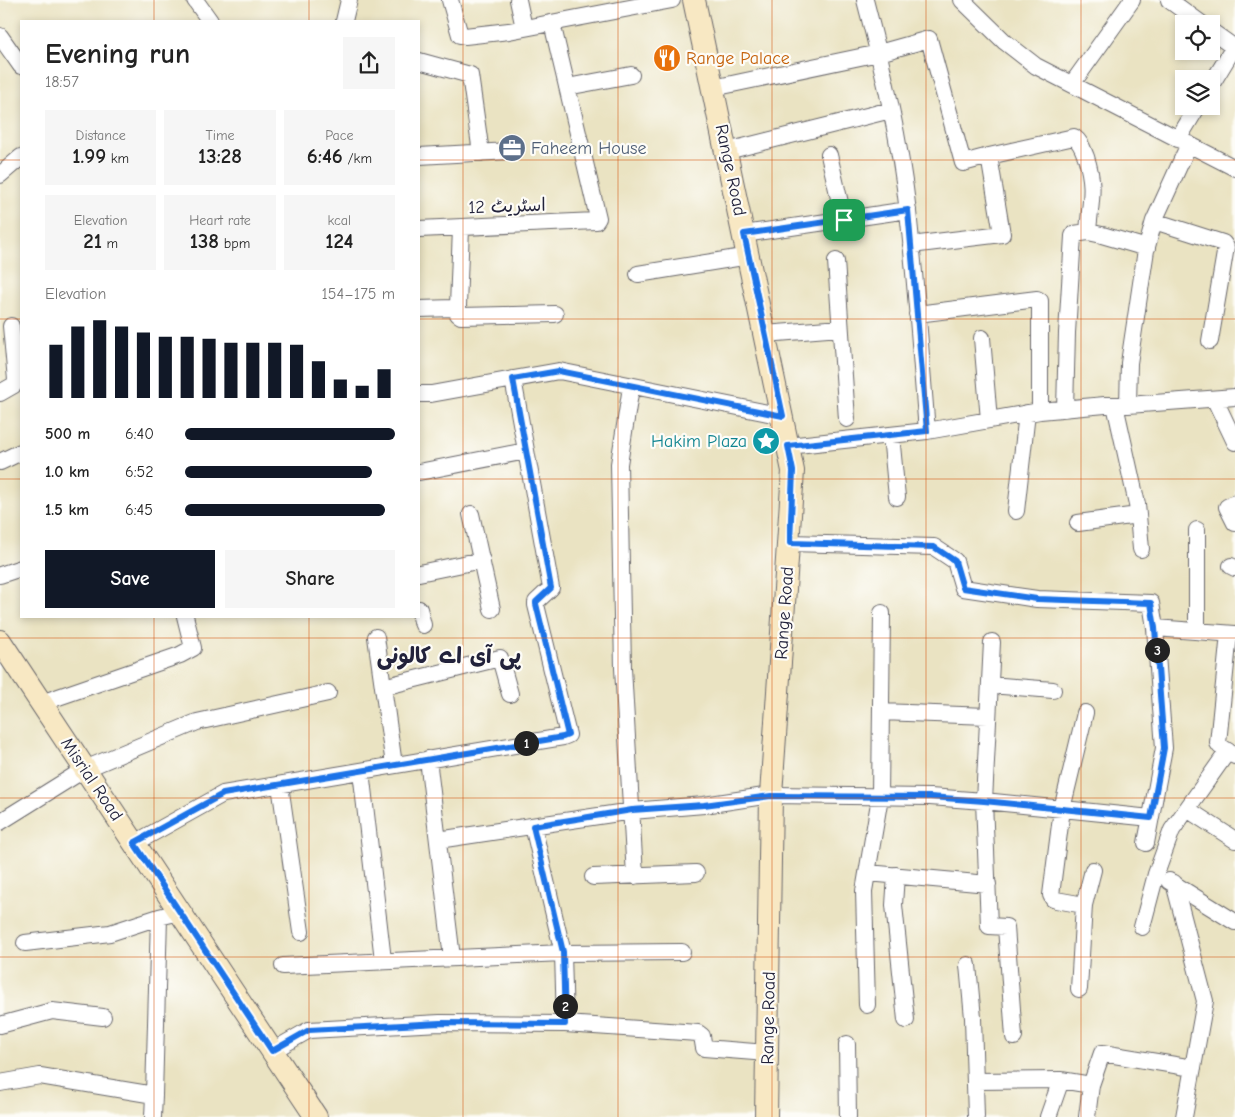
<!DOCTYPE html>
<html lang="en">
<head>
<meta charset="utf-8">
<style>
  body { margin:0; font-family:"Comic Neue","Playpen Sans Arabic",sans-serif; background:#f6f6f6; color:#222; height:100vh; display:flex; flex-direction:column; font-size:19px; white-space:nowrap }
  * { box-sizing:border-box; margin:0 }
  p { font-size:16px; color:#767676 }
  .icon { flex:none; width:28px; height:28px; fill:none; stroke:currentColor; stroke-width:2; stroke-linecap:round; stroke-linejoin:round }
  .map { position:relative; flex:1; overflow:hidden }
  .sheet { position:absolute; left:20px; top:20px; width:400px; height:598px; display:flex; flex-direction:column; background:#fff; border-radius:0px; box-shadow:0 2px 8px #0003 }
  .sheet>* { flex:none }
  .tools { position:absolute; left:1175px; top:15px; display:grid; gap:10px }
  .tools a { display:grid; place-items:center; width:45px; height:45px; border-radius:0px; background:#fff; box-shadow:0 2px 8px #0003; font-size:25px }
  .pin { position:absolute; display:grid; place-items:center; width:42px; height:42px; color:#fff; margin:-21px; border-radius:10px; box-shadow:0 2px 8px #0006 }
  .km { position:absolute; width:25px; height:25px; margin:-12px; border-radius:50%; background:#222; color:#fff; font-size:14px; line-height:25px; text-align:center }
  .round { display:grid; place-items:center; flex:none; width:52px; height:52px; border-radius:0px; background:#f6f6f6 }
  .overview { display:flex; align-items:center; justify-content:space-between; height:85px; padding:0 25px }
  h1 { font-size:28px; font-weight:600; line-height:38px }
  .stats { display:grid; grid-template-columns:repeat(3,1fr); gap:8px; height:85px; padding:5px 25px }
  .stats div { display:grid; align-content:center; border-radius:0px; background:#f6f6f6; text-align:center }
  .stats b { font-size:21px; font-weight:600 }
  .stats small { font-size:14px; font-weight:400 }
  .stats p { font-size:14px }
  .chart { height:140px; padding:10px 25px }
  .chart p { display:flex; justify-content:space-between }
  .chart svg { width:100%; height:90px; margin-top:5px; stroke:#111827; stroke-width:6 }
  .primary-button { display:flex; gap:10px; margin-top:auto; padding:10px 25px }
  .primary-button a { flex:1; height:58px; border-radius:0px; background:#111827; color:#fff; font-size:20px; font-weight:600; line-height:58px; text-align:center }
  .primary-button a+a { background:#f6f6f6; color:#222 }
  ul { padding:0 25px; list-style:none; font-size:16px }
  li { display:grid; grid-template-columns:80px 60px 1fr; align-items:center; height:38px }
  li i { height:12px; border-radius:6px; background:#111827 }
  .map>svg:first-child { display:block }
  .lines { fill:none; stroke-linecap:round; stroke-linejoin:round }
  .minor-casing { stroke:#68666a; stroke-width:18 }
  .secondary-casing { stroke:#68666a; stroke-width:24 }
  .minor { stroke:#fff; stroke-width:16 }
  .secondary { stroke:#f8e8c3; stroke-width:22 }
  .route-casing { stroke:#fff; stroke-width:10 }
  .route { stroke:#1a73e8; stroke-width:6 }
  .grid { fill:none; stroke:#d45411; stroke-width:1; stroke-opacity:0.55 }
  .labels { text-anchor:middle; stroke-width:4.5; stroke-linejoin:round; paint-order:stroke }
  .food-label { font-size:18px; fill:#c56008; stroke:#fdfcf7; text-anchor:start }
  .service-label { font-size:18px; fill:#4e5e75; stroke:#fdfcf7; text-anchor:start }
  .street-label { font-size:18px; fill:#22223b; stroke:#fdfcf7 }
  .culture-label { font-size:18px; fill:#0d838f; stroke:#fdfcf7; text-anchor:end }
  .district-label { font-size:22px; font-weight:bold; fill:#22223b; stroke:#fdfcf7 }
</style>
</head>
<body>
<div class="map">
<svg width="1235" height="1117" viewBox="0 0 1235 1117">
  <rect width="100%" height="100%" fill="#fdfcf7"/>
  <filter id="ink" filterUnits="userSpaceOnUse"><feTurbulence type="fractalNoise" baseFrequency=".02" numOctaves="2"/><feDisplacementMap in="SourceGraphic" scale="10" xChannelSelector="R" yChannelSelector="G"/><feConvolveMatrix kernelMatrix="1 2 1 2 8 2 1 2 1" color-interpolation-filters="sRGB"/></filter>
  <filter id="wash" filterUnits="userSpaceOnUse"><feTurbulence type="fractalNoise" baseFrequency=".0096" numOctaves="4" result="noise"/><feDisplacementMap in="SourceGraphic" scale="20" xChannelSelector="R" yChannelSelector="G"/><feGaussianBlur stdDeviation="1.12" result="paint"/><feColorMatrix in="noise" values="0 0 0 0 0 0 0 0 0 0 0 0 0 0 0 0 0 1.4 0 .05"/><feComposite in="paint" operator="in"/></filter>
  <g filter="url(#wash)">
    <rect width="100%" height="100%" fill="#eae3c2"/>
  </g>
  <g filter="url(#ink)">
    <g class="lines">
      <g class="minor-casing">
        <path id="minor" d="M195,0l15,21
          M450,0l10,35 5,1 44,-5 163,-31
          M518,0l6,28
          M865,0c18,69 35,140 43,212 8,72 13,146 19,219
          M962,0l43,42 31,24 199,102
          M1169,0l33,24
          M344,21l5,-21
          M1211,31l24,17
          M0,36l21,30
          M419,61l51,14 11,78
          M1072,84l60,-84
          M1211,85l23,-38
          M567,87l64,-12
          M713,88l166,-35 50,-14 34,124 26,-7 13,78 -91,11
          M1178,139l20,-33
          M727,151l164,-41
          M829,155l15,65
          M419,156l91,-5
          M989,156l85,-19c7,5 9,13 12,20 10,32 4,44 2,75l14,3 45,13
          M0,175l21,-18
          M1154,221l69,22 3,4 -16,94
          M461,228l-3,78v8l3,2 94,-2
          M419,229l177,-8 2,-3 -46,-195
          M744,234l164,-24
          M836,261l11,158
          M638,274l111,-18
          M419,309l35,-1 4,-2
          M917,314l120,-15 3,2v110
          M765,334l75,-6
          M982,338l7,82
          M631,387l-12,77 4,204 12,208
          M0,393l14,-8 2,-5 -5,-54
          M419,394h12l128,-23 224,45
          M1215,400l20,42
          M1115,405l22,99 4,45
          M1128,405l1,-42 17,-113 8,-29 35,-77
          M1065,409l2,-76 6,-97 1,-2 14,-2
          M891,435l6,62
          M788,446l139,-15 113,-20 65,-6h23l107,-8
          M0,462l21,-10
          M419,472l107,-21
          M1235,503l-8,4 8,16
          M1016,511l11,-98
          M471,514l21,95
          M1078,523l60,-8
          M790,543l144,4 21,14 8,27 74,11 114,4 4,25 9,120 -18,95
          M1231,566l4,2
          M419,573l63,-13
          M0,575l21,-7
          M419,609l4,16
          M1155,628l80,6
          M1197,631v-101
          M1229,634l-11,109 2,3 15,10
          M376,637l18,128
          M992,642l-8,159 5,125 17,1 8,110
          M990,685l63,5
          M383,687l117,-29 10,36
          M41,703l139,-48 13,-7 -8,-32
          M881,712l107,4
          M428,759l24,199
          M361,771l22,189
          M280,785l21,147
          M1187,809l48,31
          M0,822l85,-53 112,-47 131,-29
          M533,826l30,127 2,71
          M438,840l194,-29 72,-6 67,-10 159,2 54,4 167,17
          M135,843l88,-49 340,-57 5,-2 -32,-130v-3l15,-14 -38,-209
          M868,873l120,11
          M896,875l-2,30 12,115
          M593,877l103,-4
          M1169,881l66,41
          M1174,883l31,118 -21,116
          M1084,905l-28,-5 -3,-1 -2,-4 11,-86 23,-96
          M1142,927l14,-53 16,-44 56,-79
          M25,943l85,-10 49,-16
          M968,965l5,53 3,99
          M283,966l280,-13 119,-1
          M1079,989l5,-84 9,-35
          M867,1005l-3,-114 16,-94 2,-184
          M0,1025l52,-14 51,6
          M847,1044l1,73
          M272,1051l37,-21 131,-7 125,1 133,9 4,3 2,12 63,5
          M975,1081l86,-1 30,5
          M0,1083l40,-7 114,19 5,-178 21,-5
          M153,1117l1,-22
          M1048,1117l13,-37
          M1087,1117l4,-32 11,-32 91,15"/>
      </g>
      <g class="secondary-casing">
        <path id="secondary" d="M694,0l99,471 -22,324 -5,322
          M0,641l316,476"/>
      </g>
      <use href="#minor" class="minor"/>
      <use href="#secondary" class="secondary"/>
    </g>
  </g>
  <g class="lines" filter="url(#ink)">
    <g class="route-casing">
      <path id="route" d="M908,210l19,221 -139,15 5,25 -3,72 144,4 21,14 8,27 74,11 114,4 4,25 9,120 -13,70 -167,-17 -54,-4 -159,-1 -67,9 -72,5 -99,16 30,126 2,72 -125,-1 -131,7 -37,21 -138,-208 89,-49 340,-57 5,-2 -32,-131v-2l15,-14 -38,-209 46,-8 224,45 -39,-182z"/>
    </g>
    <use href="#route" class="route"/>
  </g>
  <path class="grid" d="M154,0v21M309,0v21M463,0v1117M618,0v1117M772,0v1117M926,0v1117M1081,0v1117M0,160h21M419,160h816M0,319h21M419,319h816M0,479h21M419,479h816M154,616v501M309,616v501M0,638h1235M0,798h1235M0,957h1235"/>
  <defs>
    <g id="restaurant-disc" transform="scale(1.4375)"><circle r="9.5" fill="#e8710a" stroke="#fdfcf7"/><path d="M-5-6h1v4h1v-4h1v4h1v-4h1v5L-1.5 .5V6h-2V.5L-5-1ZM5-6V6H3V1.5H1.5Q1.5-4 5-6Z" fill="#fff"/></g>
    <g id="office-disc" transform="scale(1.4375)"><circle r="9.5" fill="#5c6f8a" stroke="#fdfcf7"/><path d="M-6-3h4V-5.5h4V-3h4V5H-6ZM-1-4.5V-3h2v-1.5ZM-6 0V1H6V0Z" fill="#fff"/></g>
    <g id="sight-disc" transform="scale(1.4375)"><circle r="9.5" fill="#0f9aa8" stroke="#fdfcf7"/><path d="M0-6L1.8-2.2L6-1.7L2.9 1.2L3.7 5.4L0 3.3L-3.7 5.4L-2.9 1.2L-6-1.7L-1.8-2.2Z" fill="#fff"/></g>
  </defs>
  <g fill-rule="evenodd">
    <use href="#restaurant-disc" x="667" y="58"/>
    <use href="#office-disc" x="512" y="148"/>
    <use href="#sight-disc" x="766" y="441"/>
  </g>
  <g class="labels">
    <g class="food-label">
      <text x="686" y="64">Range Palace</text>
    </g>
    <g class="service-label">
      <text x="531" y="154">Faheem House</text>
    </g>
    <g class="street-label">
      <text transform="translate(731 170) rotate(78)" y="6">Range Road</text>
      <text transform="translate(507 206) rotate(-2)" y="6">اسٹریٹ 12</text>
      <text transform="translate(784 613) rotate(-86)" y="6">Range Road</text>
      <text transform="translate(92 779) rotate(56)" y="6">Misrial Road</text>
      <text transform="translate(768 1018) rotate(-89)" y="6">Range Road</text>
    </g>
    <g class="culture-label">
      <text x="747" y="447">Hakim Plaza</text>
    </g>
    <g class="district-label">
      <text x="449" y="663">پی آی اے کالونی</text>
    </g>
  </g>
</svg>
<div class="tools">
<a><svg class="icon" aria-label="locate" viewBox="0 0 24 24"><circle cx="12" cy="12" r="6"/><path d="M12 2v4M12 18v4M2 12h4M18 12h4"/></svg></a>
<a><svg class="icon" aria-label="layers" viewBox="0 0 24 24"><path d="M12 4l9 5-9 5-9-5zM3 14l9 5 9-5"/></svg></a>
</div>
<div class="pin" style="left:844px;top:220px;background:#1e9e55"><svg class="icon" aria-label="arrive" viewBox="0 0 24 24"><path d="M6 21V4h12l-3 4 3 4H6"/></svg></div>
<b class="km" style="left:526px;top:743px">1</b>
<b class="km" style="left:565px;top:1006px">2</b>
<b class="km" style="left:1157px;top:650px">3</b>
<section class="sheet">
<div class="overview"><div><h1>Evening run</h1><p>18:57</p></div><a class="round"><svg class="icon" aria-label="share" viewBox="0 0 24 24"><path d="M12 15V3M7 8l5-5 5 5M5 13v7h14v-7"/></svg></a></div>
<div class="stats">
<div><p>Distance</p><b>1.99<small> km</small></b></div>
<div><p>Time</p><b>13:28</b></div>
<div><p>Pace</p><b>6:46<small> /km</small></b></div>
</div>
<div class="stats">
<div><p>Elevation</p><b>21<small> m</small></b></div>
<div><p>Heart rate</p><b>138<small> bpm</small></b></div>
<div><p>kcal</p><b>124</b></div>
</div>
<div class="chart"><p><span>Elevation</span>154–175 m</p>
<svg viewBox="0 0 160 44" preserveAspectRatio="none"><path d="M5 44V18M15 44V9M25 44V6M35 44V9M45 44V12M55 44V14M65 44V14M75 44V15M85 44V17M95 44V17M105 44V17M115 44V18M125 44V26M135 44V35M145 44V38M155 44V30"/></svg>
</div>
<ul>
<li><b>500 m</b>6:40<i style="width:100%"></i></li>
<li><b>1.0 km</b>6:52<i style="width:89%"></i></li>
<li><b>1.5 km</b>6:45<i style="width:95%"></i></li>
</ul>
<div class="primary-button"><a>Save</a><a>Share</a></div>
</section>
</div>
</body>
</html>
